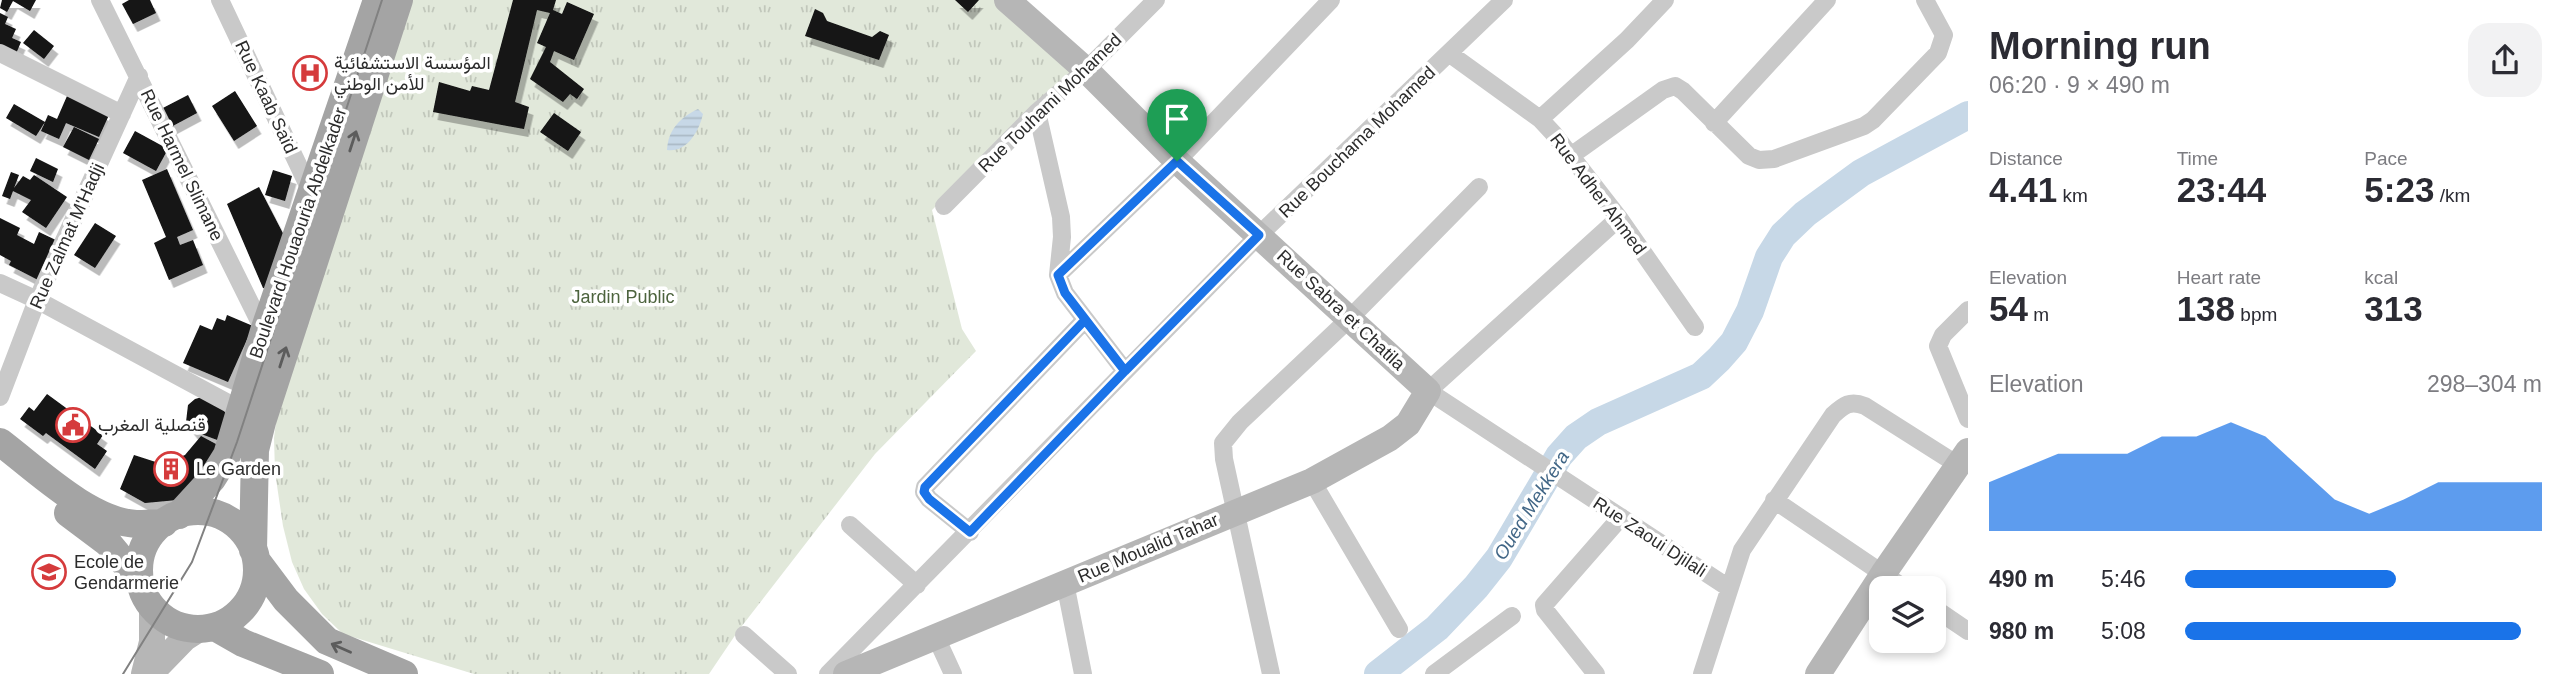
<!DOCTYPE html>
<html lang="en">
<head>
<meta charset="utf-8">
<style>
  body { margin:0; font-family:Arial,Vazirmatn,sans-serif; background:#f2f2f3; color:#2b2b33; height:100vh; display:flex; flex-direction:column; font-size:26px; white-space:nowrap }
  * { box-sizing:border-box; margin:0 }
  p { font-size:23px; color:#7c7c81 }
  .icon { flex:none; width:38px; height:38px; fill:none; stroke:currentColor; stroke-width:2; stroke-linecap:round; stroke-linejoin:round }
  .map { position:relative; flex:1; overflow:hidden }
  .sheet { display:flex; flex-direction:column; background:#fff; width:595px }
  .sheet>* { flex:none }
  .buttons { position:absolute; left:1869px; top:576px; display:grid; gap:14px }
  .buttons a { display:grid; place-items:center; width:77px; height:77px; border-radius:14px; background:#fff; box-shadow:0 4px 10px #0003; font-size:35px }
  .pin { position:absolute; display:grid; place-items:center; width:60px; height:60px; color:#fff; margin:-72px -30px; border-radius:50% 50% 50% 0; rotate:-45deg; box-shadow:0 0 7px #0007 }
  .pin .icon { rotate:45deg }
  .round { display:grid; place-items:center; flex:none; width:74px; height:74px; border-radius:21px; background:#f2f2f3 }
  .overview { display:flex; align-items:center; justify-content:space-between; height:119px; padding:0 21px }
  h1 { font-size:38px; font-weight:700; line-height:52px }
  .metrics { display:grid; grid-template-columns:repeat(3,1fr); gap:10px; height:119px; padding:7px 21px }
  .metrics div { display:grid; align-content:center }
  .metrics b { font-size:35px; font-weight:700 }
  .metrics small { font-size:19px; font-weight:400 }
  .metrics p { font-size:19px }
  .chart { height:196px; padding:14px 21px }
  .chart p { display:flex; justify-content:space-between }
  .chart svg { width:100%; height:126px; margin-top:7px; fill:#1a73e8; opacity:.7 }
  ul { padding:0 21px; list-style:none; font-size:23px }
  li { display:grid; grid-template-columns:112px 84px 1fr; align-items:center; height:52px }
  li i { height:18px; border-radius:9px; background:#1a73e8 }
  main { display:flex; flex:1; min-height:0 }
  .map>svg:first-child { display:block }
  .park { fill:url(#park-tufts) }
  .water { fill:url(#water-rules) }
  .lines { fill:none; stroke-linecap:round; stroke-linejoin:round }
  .river { stroke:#c7d8e7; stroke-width:28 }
  .building { fill:#131313; filter:url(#shadow) }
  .street { stroke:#c9c9c9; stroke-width:18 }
  .secondary { stroke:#b6b6b6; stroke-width:26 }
  .primary { stroke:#a4a4a4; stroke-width:28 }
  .tram { stroke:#818181; stroke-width:2 }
  .oneway { stroke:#5c5c5c }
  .route-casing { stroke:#fff; stroke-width:14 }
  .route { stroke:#1a73e8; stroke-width:9 }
  .labels { text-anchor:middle; stroke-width:7; stroke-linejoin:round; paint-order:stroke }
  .poi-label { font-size:18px; fill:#2c2c2c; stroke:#fff; text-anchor:start }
  .street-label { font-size:18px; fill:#2c2c2c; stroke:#fff }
  .park-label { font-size:18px; fill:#4c633d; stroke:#fff }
  .water-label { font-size:19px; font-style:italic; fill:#416686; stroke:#fff }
</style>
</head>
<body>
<main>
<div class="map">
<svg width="1968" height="674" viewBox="0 0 1968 674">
  <defs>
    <pattern id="park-tufts" width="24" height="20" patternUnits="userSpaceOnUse" patternTransform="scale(1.75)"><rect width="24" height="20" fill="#e1e8da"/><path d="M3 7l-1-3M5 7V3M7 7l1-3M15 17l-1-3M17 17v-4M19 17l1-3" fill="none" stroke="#c1c7bb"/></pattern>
    <pattern id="water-rules" width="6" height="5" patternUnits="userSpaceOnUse" patternTransform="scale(1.75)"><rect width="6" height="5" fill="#c7d8e7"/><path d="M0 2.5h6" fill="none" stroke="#abbac6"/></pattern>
    <filter id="shadow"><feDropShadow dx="4.5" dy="8" stdDeviation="0" flood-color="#0004"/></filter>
  </defs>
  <rect width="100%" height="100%" fill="#fff"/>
  <path class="park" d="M408,0h600l64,72 -140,138 30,119 14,22 -101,103 -137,177 -29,43h-235l-131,-40 -21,-20 -18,-25 -12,-27 -9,-36 -8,-54 -1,-34 4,-33z"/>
  <path class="water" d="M698,109l5,5c-4,17 -16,39 -36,36 1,-21 14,-33 31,-41z"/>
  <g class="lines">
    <path class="river" d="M1378,674l59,-46 39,-41 23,-29 60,-102 17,-19 22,-15 103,-46 18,-17 15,-17 16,-31 19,-54 14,-22 22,-21 56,-41 107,-58"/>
  </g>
  <path class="building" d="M2,0h34l-6,11 -17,-10 -6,11 -7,-4z
    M129,0h21l6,13 -23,11 -11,-20z
    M513,0h43l-3,10 9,4 5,-12 27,12 -20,46 -20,-9 -4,11 34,27 -7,10 -7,-5 -7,8 -33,-23 16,-32 -9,-4 13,-30 -13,-3 -22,92 14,5 -5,22 -91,-17 6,-30 31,9 2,-5 17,4z
    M955,0h24l-11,12z
    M815,9l8,4 4,8 45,16 8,-6 9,4 -10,25 -74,-24z
    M0,13l8,4 -3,7 11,5 -4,9 9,4 -6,14 -15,-7z
    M34,30l20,16 -10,13 -21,-16z
    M235,91l22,35 -23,15 -22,-35z
    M188,95l9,18 -28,15 -10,-18z
    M67,96l42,19 -10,22 -33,-14 -7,16 -18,-8 7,-16 9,4z
    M14,104l31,18 -9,14 -30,-18z
    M554,113l27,19 -13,19 -28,-19z
    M74,127l25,12 -10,21 -26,-13z
    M135,131l33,18 -12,22 -33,-18z
    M36,158l22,11 -5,13 -23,-11z
    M167,169l26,61 -16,7 3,8 13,-5 10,25 -34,15 -15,-37 12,-6 -24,-57z
    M273,170l19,6 -7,25 -20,-6z
    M11,172l8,3 -5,13 9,-12 7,4 4,-5 33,22 -21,31 -24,-16 9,-12 -18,-9 -3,8 -8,-3z
    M259,187l30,58 -20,44 -6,-1 -36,-84z
    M0,218l20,10 -3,7 17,9 5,-12 21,10 -20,39 -31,-16 2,-4 -11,-6z
    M95,223l21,13 -21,32 -21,-13z
    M227,315l26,11 -25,56 -45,-19 17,-38 12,5 5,-12 8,3z
    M47,394l56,41 -6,9 10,7 -12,18 -49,-36 -3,3 -23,-17 9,-12 5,4z
    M206,396l17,10 3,10 -6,25 -27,-10 -7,-9 2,-17 7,-6z
    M201,436l26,14 -50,50 -32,3 -25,-14 14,-34 28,9 23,-9z"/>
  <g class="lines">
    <path class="street" d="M100,0l164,331
      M220,0l92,194
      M0,53l122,61
      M1450,54l90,65 13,14 66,85 76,109
      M1037,112l24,105 1,20 -4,38
      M1540,119l87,-79 38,-40
      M1714,123l113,-123
      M1572,155l91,-65 12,-4 8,5 66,65 10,4 15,-1 90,-33 9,-6 65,-67 6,-18 -19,-35
      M944,206l93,-94 49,-42 70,-70
      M1619,218l-191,173 301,197
      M0,283l37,17 202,109
      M1968,310l-25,25 -5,11 30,73
      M1125,371l-60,-78 -7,-18 119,-114 154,-161
      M0,397l37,-97 102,-224
      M1312,481l87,148
      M1774,500l130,88
      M850,525l67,60
      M970,532l-41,-33 -5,-7 1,-5 160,-167
      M1065,583l18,91
      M1934,608l34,23
      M744,635l44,39
      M936,637l17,37
      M828,674l431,-439 245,-235
      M1271,674l-47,-215 -1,-16 17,-21 110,-104 129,-131
      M1434,674l78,-58
      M1596,674l-51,-64 -1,-5 77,-88
      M1702,674l40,-124 91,-135c11,-10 17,-15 32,-9l93,59"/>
    <path class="secondary" d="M144,674l8,-32v-35
      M150,674l35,-36 14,-9
      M846,674l466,-193 78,-43 18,-14 20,-33 -251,-230 -91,-91 -79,-70
      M1818,674l65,-100 85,-123"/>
    <path class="primary" d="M0,442c37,28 89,79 136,82 10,0 19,-1 28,-1
      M139 570a59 59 0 1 1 118 0a59 59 0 1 1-118 0Z
      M68,513l40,30 33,40
      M179,515l33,-36 15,-24 37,-124 113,-331
      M253,550l2,-100 7,-28 137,-422
      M256,560l30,40 41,41 77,33
      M215,627l28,16 77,31"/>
    <path class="tram" d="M123,674l69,-112 45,-120 145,-442"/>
  </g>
  <defs><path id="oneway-shaft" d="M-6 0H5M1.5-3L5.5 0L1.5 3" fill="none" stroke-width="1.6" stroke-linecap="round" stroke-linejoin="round" transform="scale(1.75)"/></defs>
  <g class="oneway">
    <use href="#oneway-shaft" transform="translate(353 141) rotate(-72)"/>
    <use href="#oneway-shaft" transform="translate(283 357) rotate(-72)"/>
    <use href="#oneway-shaft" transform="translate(341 648) rotate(-156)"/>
  </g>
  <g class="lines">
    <g class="route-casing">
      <path id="route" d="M1177,161l-119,114 7,18 60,78 -155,161 -41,-33 -5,-7 1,-5 160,-167 40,51 134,-136 -82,-74"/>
    </g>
    <use href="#route" class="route"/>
  </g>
  <defs>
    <g id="hospital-ring" transform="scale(1.75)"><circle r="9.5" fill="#fff" stroke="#d53b3c" stroke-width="1.5"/><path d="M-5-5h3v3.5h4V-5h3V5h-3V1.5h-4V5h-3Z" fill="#d53b3c"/></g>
    <g id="civic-ring" transform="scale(1.75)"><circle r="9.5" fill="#fff" stroke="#d53b3c" stroke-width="1.5"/><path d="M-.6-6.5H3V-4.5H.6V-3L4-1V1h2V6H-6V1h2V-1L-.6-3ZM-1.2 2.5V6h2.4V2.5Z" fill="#d53b3c"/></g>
    <g id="building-ring" transform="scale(1.75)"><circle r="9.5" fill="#fff" stroke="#d53b3c" stroke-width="1.5"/><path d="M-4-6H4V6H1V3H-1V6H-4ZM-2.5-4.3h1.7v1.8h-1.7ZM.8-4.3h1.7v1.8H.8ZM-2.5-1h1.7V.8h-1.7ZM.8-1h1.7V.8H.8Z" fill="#d53b3c"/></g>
    <g id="university-ring" transform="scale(1.75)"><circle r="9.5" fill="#fff" stroke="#d53b3c" stroke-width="1.5"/><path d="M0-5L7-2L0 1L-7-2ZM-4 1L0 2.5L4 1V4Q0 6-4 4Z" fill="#d53b3c"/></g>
  </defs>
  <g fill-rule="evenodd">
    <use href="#hospital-ring" x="310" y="73"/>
    <use href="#civic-ring" x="73" y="425"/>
    <use href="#building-ring" x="171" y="469"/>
    <use href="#university-ring" x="49" y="572"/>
  </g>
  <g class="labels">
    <g class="poi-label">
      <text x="334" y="69">المؤسسة الاستشفائية<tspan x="334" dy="21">للأمن الوطني</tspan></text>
      <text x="98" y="431">قنصلية المغرب</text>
      <text x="196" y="475">Le Garden</text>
      <text x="74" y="568">Ecole de<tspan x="74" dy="21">Gendarmerie</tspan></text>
    </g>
    <g class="street-label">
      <text transform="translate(266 97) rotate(65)" y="6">Rue Kaab Saïd</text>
      <text transform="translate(1050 103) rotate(-44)" y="6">Rue Touhami Mohamed</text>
      <text transform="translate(1357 142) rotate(-44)" y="6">Rue Bouchama Mohamed</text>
      <text transform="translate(182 165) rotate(64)" y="6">Rue Harmel Slimane</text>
      <text transform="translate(1598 194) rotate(53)" y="6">Rue Adher Ahmed</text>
      <text transform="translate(298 233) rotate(-71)" y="6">Boulevard Houaouria Abdelkader</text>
      <text transform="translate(67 236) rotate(-66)" y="6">Rue Zalmat M'Hadji</text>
      <text transform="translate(1341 310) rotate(43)" y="6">Rue Sabra et Chatila</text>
      <text transform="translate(1650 537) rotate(33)" y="6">Rue Zaoui Djilali</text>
      <text transform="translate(1148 548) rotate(-23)" y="6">Rue Moualid Tahar</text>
    </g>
    <g class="park-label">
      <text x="623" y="303">Jardin Public</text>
    </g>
    <g class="water-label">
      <text transform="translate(1531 505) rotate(-58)" y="7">Oued Mekkera</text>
    </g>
  </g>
</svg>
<div class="buttons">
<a><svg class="icon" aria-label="layers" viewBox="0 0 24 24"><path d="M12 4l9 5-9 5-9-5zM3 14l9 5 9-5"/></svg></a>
</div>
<div class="pin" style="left:1177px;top:161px;background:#1e9e55"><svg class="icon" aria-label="arrive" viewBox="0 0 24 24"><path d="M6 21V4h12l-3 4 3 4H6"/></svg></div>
</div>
<section class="sheet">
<div class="overview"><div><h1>Morning run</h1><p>06:20 · 9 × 490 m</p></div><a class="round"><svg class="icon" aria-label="share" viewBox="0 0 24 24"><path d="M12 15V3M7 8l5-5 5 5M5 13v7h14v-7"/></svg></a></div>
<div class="metrics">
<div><p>Distance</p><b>4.41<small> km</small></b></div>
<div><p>Time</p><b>23:44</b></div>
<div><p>Pace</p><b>5:23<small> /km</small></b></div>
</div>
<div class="metrics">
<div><p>Elevation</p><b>54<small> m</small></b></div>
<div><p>Heart rate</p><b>138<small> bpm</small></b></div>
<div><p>kcal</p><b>313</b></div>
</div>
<div class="chart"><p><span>Elevation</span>298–304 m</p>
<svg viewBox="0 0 160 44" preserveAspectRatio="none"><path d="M0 44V27L10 22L20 17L30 17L40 17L50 11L60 11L70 6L80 11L90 22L100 33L110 38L120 33L130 27L140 27L150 27L160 27V44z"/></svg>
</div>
<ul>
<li><b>490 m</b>5:46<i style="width:59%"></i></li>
<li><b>980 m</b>5:08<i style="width:94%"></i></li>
</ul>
</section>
</main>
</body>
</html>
